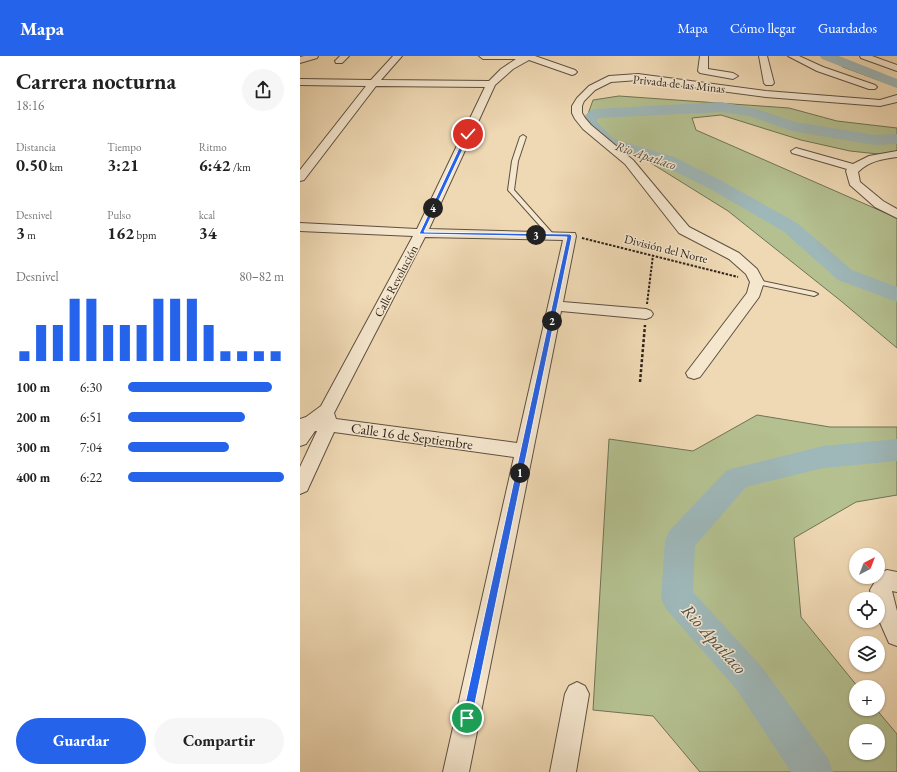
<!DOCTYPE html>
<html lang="es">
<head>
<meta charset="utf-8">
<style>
  body { margin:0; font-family:"EB Garamond",serif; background:#f6f6f6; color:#222; height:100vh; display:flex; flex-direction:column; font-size:15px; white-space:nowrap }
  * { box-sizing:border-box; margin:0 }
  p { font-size:13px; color:#767676 }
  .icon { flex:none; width:22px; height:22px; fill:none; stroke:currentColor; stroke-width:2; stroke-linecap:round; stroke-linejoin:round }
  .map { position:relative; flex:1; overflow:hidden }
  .sheet { display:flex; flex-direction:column; background:#fff; width:300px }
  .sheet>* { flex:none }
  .needle { width:26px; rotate:42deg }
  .tools { position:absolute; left:549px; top:492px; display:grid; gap:8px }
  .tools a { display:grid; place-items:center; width:36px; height:36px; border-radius:50%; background:#fff; box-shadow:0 1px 3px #0004; font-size:20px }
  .pin { position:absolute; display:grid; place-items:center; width:34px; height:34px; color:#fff; margin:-17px; border:2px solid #fff; border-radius:50%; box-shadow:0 1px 4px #0007 }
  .km { position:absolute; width:20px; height:20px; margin:-10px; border-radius:50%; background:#222; color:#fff; font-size:11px; line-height:20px; text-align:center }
  .round { display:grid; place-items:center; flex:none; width:42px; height:42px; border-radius:21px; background:#f6f6f6 }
  .overview { display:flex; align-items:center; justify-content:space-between; height:68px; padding:0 16px }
  h1 { font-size:22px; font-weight:700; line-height:30px }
  .figures { display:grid; grid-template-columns:repeat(3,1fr); gap:6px; height:68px; padding:4px 16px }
  .figures div { display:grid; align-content:center }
  .figures b { font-size:17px; font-weight:700 }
  .figures small { font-size:11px; font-weight:400 }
  .figures p { font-size:11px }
  .chart { height:112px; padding:8px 16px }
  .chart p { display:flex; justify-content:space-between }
  .chart svg { width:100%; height:72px; margin-top:4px; stroke:#2563eb; stroke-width:6 }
  .action { display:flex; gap:8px; margin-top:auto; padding:8px 16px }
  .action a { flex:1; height:46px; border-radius:24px; background:#2563eb; color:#fff; font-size:16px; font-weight:700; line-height:46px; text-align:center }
  .action a+a { background:#f6f6f6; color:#222 }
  ul { padding:0 16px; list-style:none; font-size:13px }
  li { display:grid; grid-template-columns:64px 48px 1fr; align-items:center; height:30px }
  li i { height:10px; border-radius:5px; background:#2563eb }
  header { display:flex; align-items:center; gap:24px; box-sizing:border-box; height:56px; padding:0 20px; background:#2563eb; color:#fff }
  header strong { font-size:19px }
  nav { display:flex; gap:22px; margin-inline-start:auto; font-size:14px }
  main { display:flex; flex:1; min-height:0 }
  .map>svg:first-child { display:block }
  .green { fill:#b4c090; stroke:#707256; fill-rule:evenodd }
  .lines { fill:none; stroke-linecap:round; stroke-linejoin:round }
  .river { fill:#9eb7b8; fill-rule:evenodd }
  .lane-casing { stroke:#5e5041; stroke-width:2 }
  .street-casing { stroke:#5e5041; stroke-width:2 }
  .path-far1 { stroke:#2d231b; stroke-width:2; stroke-dasharray:2.5 1.5; stroke-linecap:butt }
  .path { stroke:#2d231b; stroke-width:2.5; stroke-dasharray:3 2; stroke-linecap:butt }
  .lane { fill:#f5e6ce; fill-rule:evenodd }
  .street { fill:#f5e6ce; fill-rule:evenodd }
  .route { fill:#2563eb; stroke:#fff }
  .labels { text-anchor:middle; stroke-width:3; stroke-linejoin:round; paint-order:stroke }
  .far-street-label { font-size:12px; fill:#2d231b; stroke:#f5e6ce }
  .far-water-label { font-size:13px; font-style:italic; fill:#4f4f4a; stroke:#f5e6ce }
  .street-label { font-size:14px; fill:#2d231b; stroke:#f5e6ce }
  .near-water-label { font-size:18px; font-style:italic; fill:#4f4f4a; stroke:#f5e6ce }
</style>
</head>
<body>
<header>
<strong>Mapa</strong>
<nav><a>Mapa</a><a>Cómo llegar</a><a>Guardados</a></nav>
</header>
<main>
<section class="sheet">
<div class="overview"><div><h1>Carrera nocturna</h1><p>18:16</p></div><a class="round"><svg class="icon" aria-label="share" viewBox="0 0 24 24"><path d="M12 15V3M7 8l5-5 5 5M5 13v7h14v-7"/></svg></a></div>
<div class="figures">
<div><p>Distancia</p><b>0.50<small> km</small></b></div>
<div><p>Tiempo</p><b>3:21</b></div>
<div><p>Ritmo</p><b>6:42<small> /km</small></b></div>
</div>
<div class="figures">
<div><p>Desnivel</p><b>3<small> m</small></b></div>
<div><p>Pulso</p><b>162<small> bpm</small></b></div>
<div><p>kcal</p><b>34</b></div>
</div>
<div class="chart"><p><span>Desnivel</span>80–82 m</p>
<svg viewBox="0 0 160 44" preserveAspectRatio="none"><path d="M5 44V38M15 44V22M25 44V22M35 44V6M45 44V6M55 44V22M65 44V22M75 44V22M85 44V6M95 44V6M105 44V6M115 44V22M125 44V38M135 44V38M145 44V38M155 44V38"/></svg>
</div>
<ul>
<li><b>100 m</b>6:30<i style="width:92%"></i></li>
<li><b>200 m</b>6:51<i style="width:75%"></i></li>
<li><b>300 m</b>7:04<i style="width:65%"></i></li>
<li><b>400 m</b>6:22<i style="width:100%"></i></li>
</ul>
<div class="action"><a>Guardar</a><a>Compartir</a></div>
</section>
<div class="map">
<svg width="597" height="716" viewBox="0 0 597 716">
  <rect width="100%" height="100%" fill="#efd9b4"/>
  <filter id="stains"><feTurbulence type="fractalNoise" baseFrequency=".005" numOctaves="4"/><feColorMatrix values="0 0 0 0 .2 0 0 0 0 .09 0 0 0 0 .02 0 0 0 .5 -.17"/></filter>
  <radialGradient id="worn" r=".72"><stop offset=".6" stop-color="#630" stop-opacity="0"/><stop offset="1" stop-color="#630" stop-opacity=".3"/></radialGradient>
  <path class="green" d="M525,0h8l64,26v5l-54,-20z
    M319,40l170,12 48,13 60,7v28l-47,-5 -49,-11 -80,-25 -29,3 4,12 201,88v130l-56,-47 -113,-90 -119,-74 -21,-23 5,-14z
    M457,359l73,12h67v68l-41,7 -62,36 7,79 57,70h-2v22h20l21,25v38h-197l-47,-56 -60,-6 16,-271 84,12zM556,675h22v22h-22z"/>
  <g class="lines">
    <path class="river" d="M520,0h19l58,23v9l-75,-29z
      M421,46l36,7 38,13 80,13 22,-1v10l-22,1 -83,-14 -43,-15 -28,-4 -122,6 -3,3 18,18 60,18 48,24 75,42 55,47 45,17v15l-59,-22 -55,-49 -73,-42 -48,-24 -60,-20 -23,-24 11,-10 5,-2z
      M597,383v22l-74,7 -77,19 -51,59 -2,46 68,74 67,92 5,14h-42l-54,-82 -71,-81 -5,-11 4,-57 4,-10 58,-61 96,-24z"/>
    <g class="lane-casing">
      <path id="lane" d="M223,79l3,2 -8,24 -4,29 40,45v2h-4l-42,-47 4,-29 8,-24z
        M454,224h3l57,12 4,2 -4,2 -57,-12h-3z"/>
    </g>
    <g class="street-casing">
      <path id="street" d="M4,0h14l-1,2 -17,5v-6z
        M40,0h9l-7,7h-6l-1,-2z
        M93,0h9l-21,24 108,1 12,-12 15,-10h-33l-4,-3h56l40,14 2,2 -2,2 -3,1 -43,-15 -16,9 -18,16 -66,144 146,4 1,3 -13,66 83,7 5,2 2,3 -2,3 -5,2 -85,-8 -92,461h-26l71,-315 -180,-25 -27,59 -7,3v-27l17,-36h-2l-9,13 -6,2v-27l6,-2 15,-11 92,-170 -113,-5v-8l117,6 68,-142 -109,-1 -72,94 -4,1v-11l66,-84 -66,-1v-6l71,1zM125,181l138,3 -46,203 -181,-24 -2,-6z
        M400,0h8v13l25,4 5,3 -5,3 -33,-6 -2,-2z
        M459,0h8l7,27 -2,2h-6l-2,-2z
        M488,0h11l24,11 52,18 2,2 -2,2h-6l-52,-18z
        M560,0h12l25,9v6l-36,-13z
        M338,18l128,17 114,9 17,-5v7l-17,4 -114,-9 -128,-17 -27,2 -16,8 -11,11 -2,5v7l3,5 6,7 42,35 56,67 50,26 18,16 7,13 -5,15 -59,80 -6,2 -6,-2 -2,-4 61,-80 3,-11 -4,-8 -17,-15 -50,-26 -54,-69 -42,-35 -8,-10 -3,-6v-7l5,-8 12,-12 20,-10z
        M496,92l57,16 16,-8 28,-5v6c-15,2 -28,4 -39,15l2,10 23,19 14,8v9l-22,-11 -25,-22 -4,-14 1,-2 -55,-16 -1,-2z
        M587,514l10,2v20l-5,-1 5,20v35l-8,-3 -11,-25v-19h-6l-2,-9 10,-17z
        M277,626l8,4 4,8 -13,78h-26l15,-78 4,-8z"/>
    </g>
    <path class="path-far1" d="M282,182l156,39
      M347,248l6,-49"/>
    <path class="path" d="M340,326l5,-57"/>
    <use href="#lane" class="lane"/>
    <use href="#street" class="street"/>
  </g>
  <path class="route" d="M166,77l4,1 -46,98 146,2 2,2 -100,482 -2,4 -3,1 -3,-1 -2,-4 105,-481 -148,-3z"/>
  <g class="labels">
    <g class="far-street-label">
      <text transform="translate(379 28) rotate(6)" y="4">Privada de las Minas</text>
      <text transform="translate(366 193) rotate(14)" y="4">División del Norte</text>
      <text transform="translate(96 225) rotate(-62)" y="4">Calle Revolución</text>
    </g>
    <g class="far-water-label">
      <text transform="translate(346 99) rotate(19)" y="5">Rio Apatlaco</text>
    </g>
    <g class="street-label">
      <text transform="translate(112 380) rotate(8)" y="5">Calle 16 de Septiembre</text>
    </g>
    <g class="near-water-label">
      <text transform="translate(414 583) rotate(48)" y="6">Rio Apatlaco</text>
    </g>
  </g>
  <rect width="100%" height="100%" filter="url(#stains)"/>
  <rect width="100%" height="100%" fill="url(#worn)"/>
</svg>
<div class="tools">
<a><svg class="needle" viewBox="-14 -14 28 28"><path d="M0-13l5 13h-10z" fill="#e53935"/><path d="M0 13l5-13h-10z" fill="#767676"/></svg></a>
<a><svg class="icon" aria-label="locate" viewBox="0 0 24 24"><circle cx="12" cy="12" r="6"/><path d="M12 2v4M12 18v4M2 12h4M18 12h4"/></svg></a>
<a><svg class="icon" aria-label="layers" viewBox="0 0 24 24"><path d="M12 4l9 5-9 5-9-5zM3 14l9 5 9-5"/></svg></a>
<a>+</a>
<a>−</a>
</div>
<div class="pin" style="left:167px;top:662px;background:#1e9e55"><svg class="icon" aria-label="arrive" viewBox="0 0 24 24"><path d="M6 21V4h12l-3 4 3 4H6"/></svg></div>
<div class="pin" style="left:168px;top:78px;background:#d93025"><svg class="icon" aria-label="check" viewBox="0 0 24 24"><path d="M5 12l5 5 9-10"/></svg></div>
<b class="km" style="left:220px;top:417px">1</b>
<b class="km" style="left:252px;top:265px">2</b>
<b class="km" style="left:236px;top:179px">3</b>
<b class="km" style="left:133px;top:152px">4</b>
</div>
</main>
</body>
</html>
